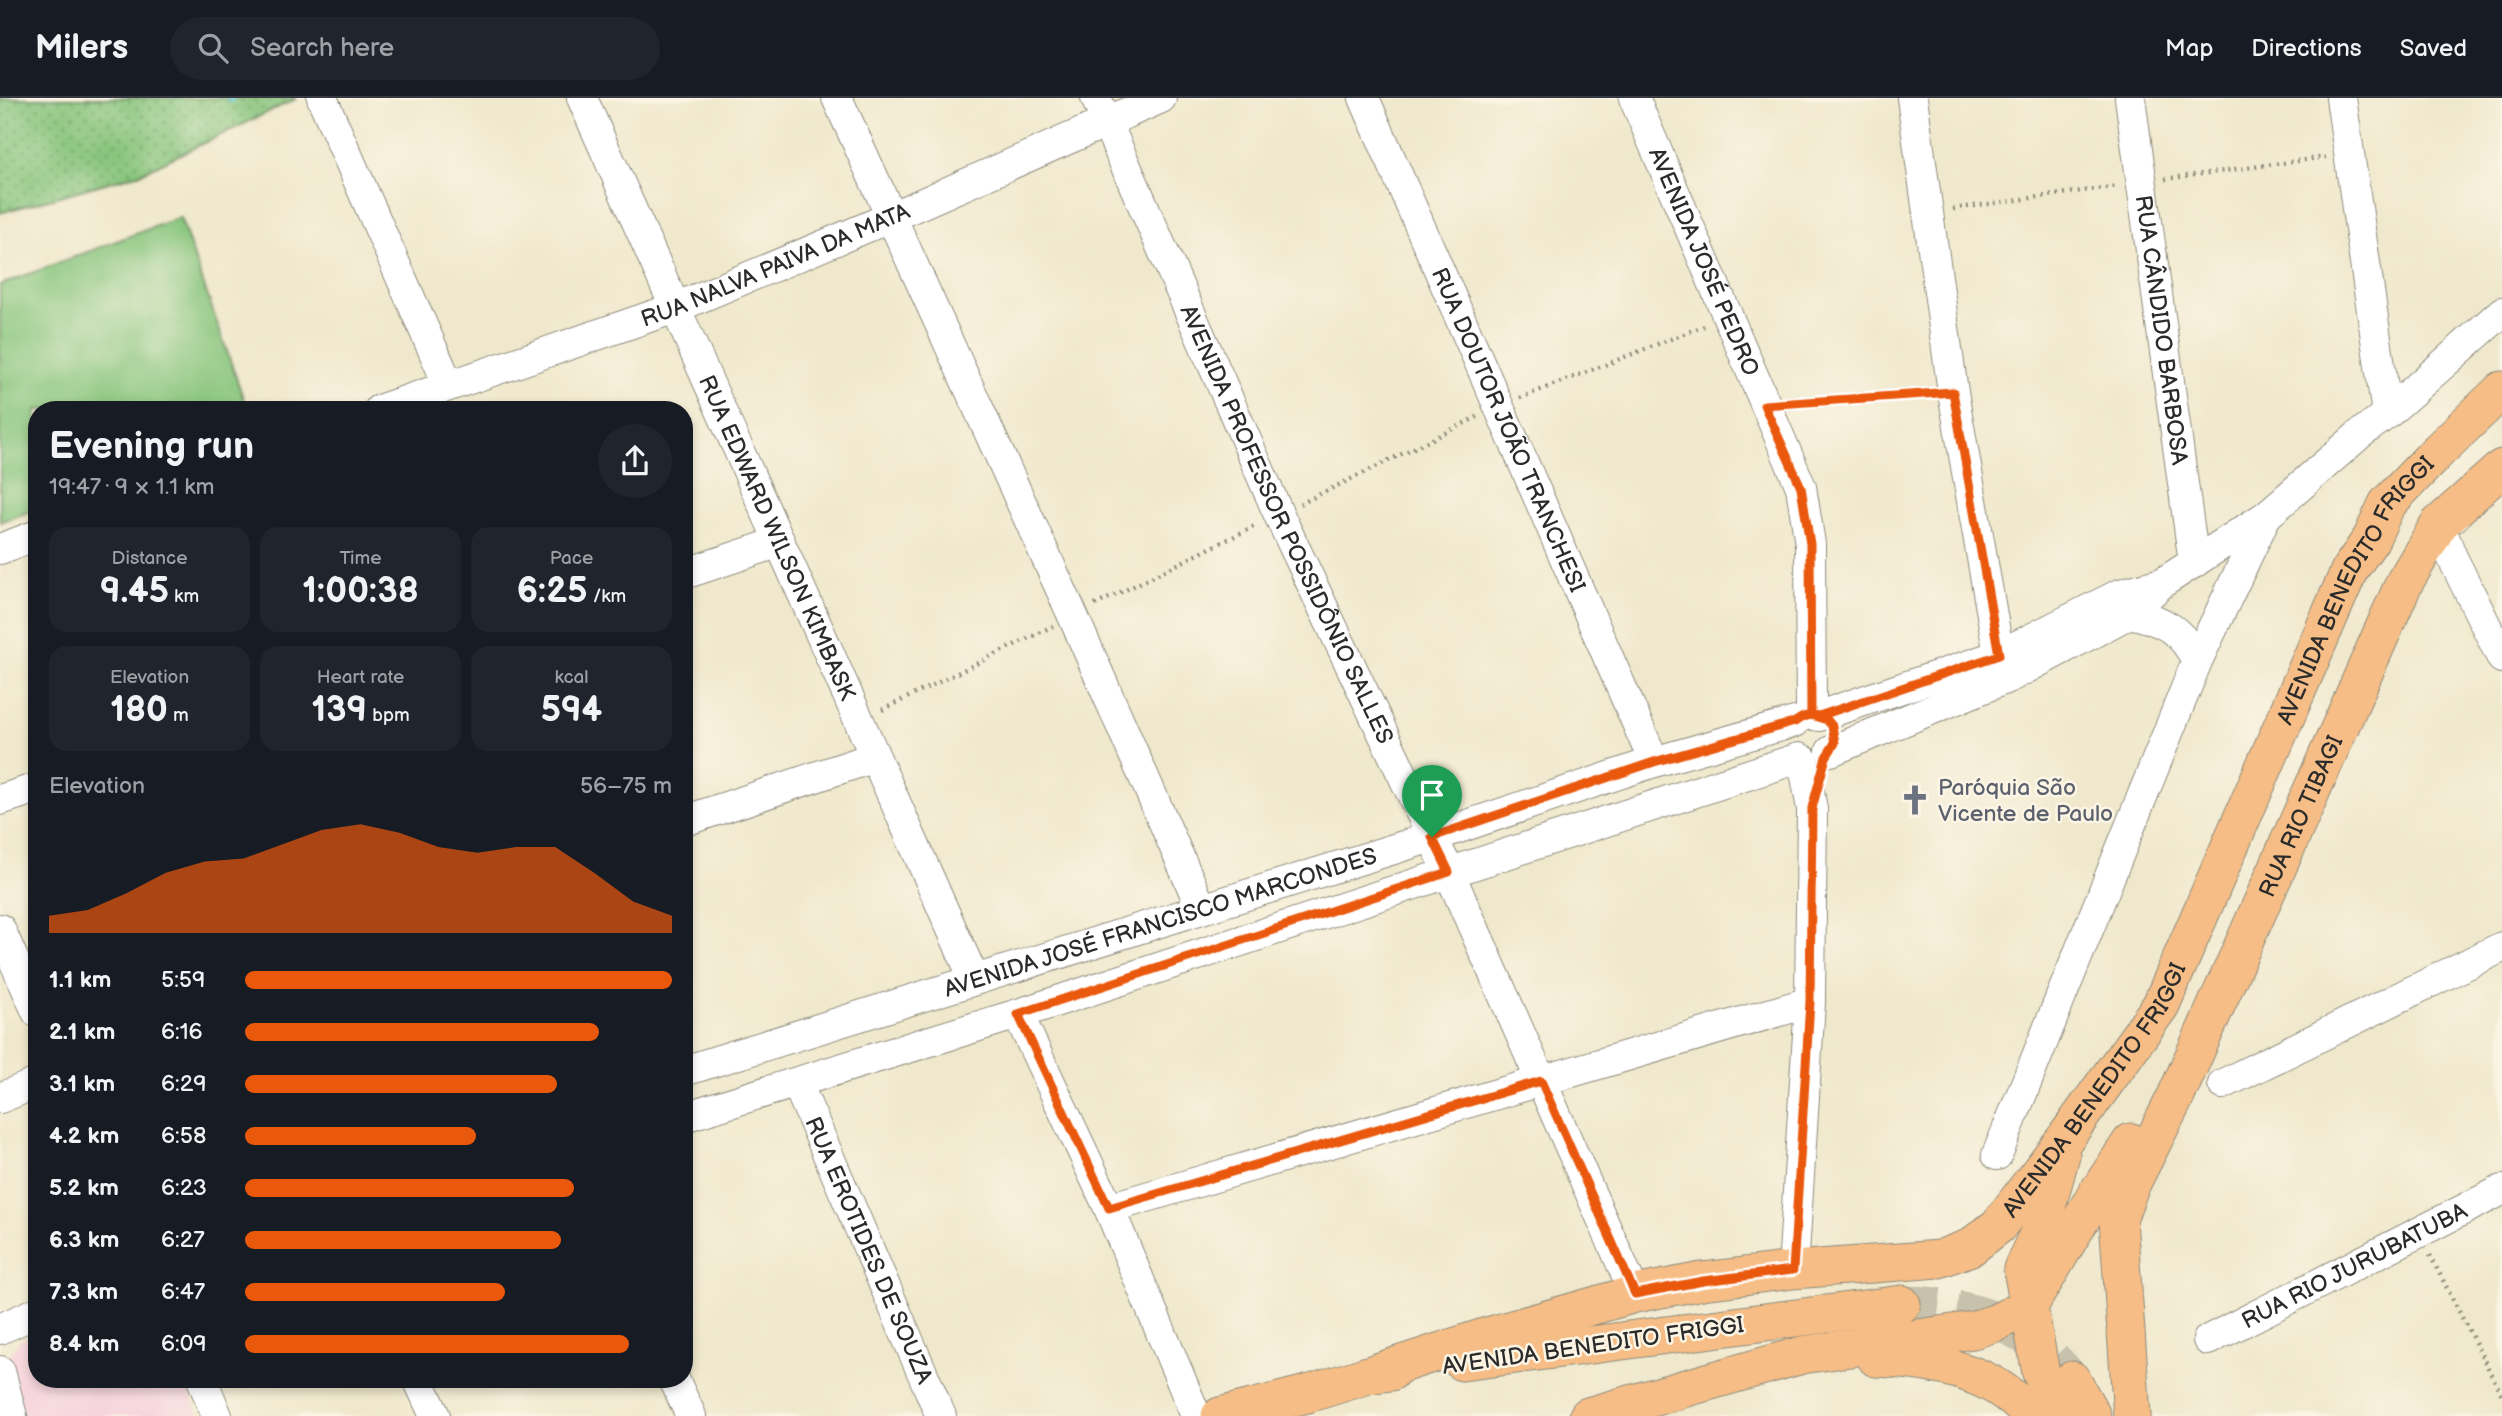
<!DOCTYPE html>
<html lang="en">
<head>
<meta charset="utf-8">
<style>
  body { margin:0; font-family:"Balsamiq Sans",sans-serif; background:#20242c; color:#f1f3f6; height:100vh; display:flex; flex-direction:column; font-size:26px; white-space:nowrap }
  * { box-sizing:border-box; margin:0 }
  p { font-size:23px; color:#9ea1a6 }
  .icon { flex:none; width:38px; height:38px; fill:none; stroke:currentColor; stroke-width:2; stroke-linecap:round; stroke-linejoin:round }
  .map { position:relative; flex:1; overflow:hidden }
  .details { position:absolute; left:28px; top:303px; width:665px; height:987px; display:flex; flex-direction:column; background:#171b24; border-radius:28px; box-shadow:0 4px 10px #0003 }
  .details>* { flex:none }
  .pin { position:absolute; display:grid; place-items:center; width:60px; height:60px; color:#fff; margin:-72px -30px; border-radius:50% 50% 50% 0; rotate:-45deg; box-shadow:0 0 7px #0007 }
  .pin .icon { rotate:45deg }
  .round { display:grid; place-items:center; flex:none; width:74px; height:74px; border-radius:37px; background:#20242c }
  .head { display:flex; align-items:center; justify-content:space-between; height:119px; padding:0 21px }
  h1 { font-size:38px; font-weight:700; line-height:52px }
  .metrics { display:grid; grid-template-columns:repeat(3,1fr); gap:10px; height:119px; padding:7px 21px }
  .metrics div { display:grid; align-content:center; border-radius:18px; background:#20242c; text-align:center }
  .metrics b { font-size:35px; font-weight:700 }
  .metrics small { font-size:19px; font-weight:400 }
  .metrics p { font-size:19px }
  .chart { height:196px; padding:14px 21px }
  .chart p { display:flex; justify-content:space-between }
  .chart svg { width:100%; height:126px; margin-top:7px; fill:#ea580c; opacity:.7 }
  ul { padding:0 21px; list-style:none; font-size:23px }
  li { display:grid; grid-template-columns:112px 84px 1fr; align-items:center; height:52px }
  li i { height:18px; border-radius:9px; background:#ea580c }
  header { display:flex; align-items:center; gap:42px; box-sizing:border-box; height:98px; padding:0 35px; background:#171b24; border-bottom:2px solid #363941 }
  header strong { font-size:33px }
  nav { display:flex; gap:38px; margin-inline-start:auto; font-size:24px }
  .search { width:490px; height:63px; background:#20242c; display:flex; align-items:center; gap:18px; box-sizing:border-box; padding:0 24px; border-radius:38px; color:#9ea1a6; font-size:26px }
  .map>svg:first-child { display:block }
  .built { fill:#f5cfdc }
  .grass { fill:url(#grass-dots); stroke:#587853; stroke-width:2 }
  .park { fill:#86c47b; stroke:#587853; stroke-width:2 }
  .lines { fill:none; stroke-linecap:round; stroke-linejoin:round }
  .stream { stroke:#54c2ca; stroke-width:7 }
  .major-tunnel { stroke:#c8c2ac; stroke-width:37; stroke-dasharray:37 18; stroke-linecap:butt }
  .minor-casing { stroke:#8d8a7c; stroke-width:32 }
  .major-casing { stroke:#8d8a7c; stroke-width:39 }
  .path { stroke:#8d8a7c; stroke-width:4.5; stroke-dasharray:2 5; stroke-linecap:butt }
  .minor { stroke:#fff; stroke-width:30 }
  .major { stroke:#f6be86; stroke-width:37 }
  .route-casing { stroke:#fff; stroke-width:14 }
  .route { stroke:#ea580c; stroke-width:9 }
  .labels { text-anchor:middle; stroke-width:5; stroke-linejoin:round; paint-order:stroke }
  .street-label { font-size:23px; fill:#2b2b2b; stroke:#fcf5e5 }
  .worship-label { font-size:23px; fill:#5b616d; stroke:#fcf5e5; text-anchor:start }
</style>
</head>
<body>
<header>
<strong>Milers</strong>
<div class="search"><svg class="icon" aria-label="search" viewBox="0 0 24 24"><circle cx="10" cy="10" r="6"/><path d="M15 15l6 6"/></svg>Search here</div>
<nav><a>Map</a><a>Directions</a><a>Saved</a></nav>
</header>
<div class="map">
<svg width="2502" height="1318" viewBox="0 0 2502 1318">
  <defs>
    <pattern id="grass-dots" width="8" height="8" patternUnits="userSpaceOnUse" patternTransform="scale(1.75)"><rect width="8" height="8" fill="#86c47b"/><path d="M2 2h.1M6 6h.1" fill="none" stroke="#6e9f65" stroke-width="1.8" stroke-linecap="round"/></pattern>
  </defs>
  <rect width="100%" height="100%" fill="#fcf5e5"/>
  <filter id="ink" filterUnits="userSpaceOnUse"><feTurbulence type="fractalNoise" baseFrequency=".0143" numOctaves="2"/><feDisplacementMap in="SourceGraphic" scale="14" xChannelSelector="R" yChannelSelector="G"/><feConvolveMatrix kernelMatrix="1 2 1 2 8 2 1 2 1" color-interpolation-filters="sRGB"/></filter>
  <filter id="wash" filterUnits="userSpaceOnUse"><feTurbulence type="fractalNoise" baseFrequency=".00686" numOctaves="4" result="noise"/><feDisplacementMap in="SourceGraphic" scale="28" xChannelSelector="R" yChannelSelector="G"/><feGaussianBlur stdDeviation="1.57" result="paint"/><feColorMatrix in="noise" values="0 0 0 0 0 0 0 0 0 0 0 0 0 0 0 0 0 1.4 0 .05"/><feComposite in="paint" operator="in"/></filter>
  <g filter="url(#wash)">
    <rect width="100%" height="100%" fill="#efe8cc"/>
    <path class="built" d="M37,1236v45h146l17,37h-176l-15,-48 1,-14 9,-13z"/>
    <path class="grass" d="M0,0h295l1,1 -155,74 -141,40z"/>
    <path class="park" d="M180,119l67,192 -210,1v99l-37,13v-237z"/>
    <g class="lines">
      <path class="stream" d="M230,0l1,1"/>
    </g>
  </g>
  <g filter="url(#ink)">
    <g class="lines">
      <path class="major-tunnel" d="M1902,1206c71,0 125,20 170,76"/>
      <g class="minor-casing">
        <g id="minor">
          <path d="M322,0l126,286"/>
          <path id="s1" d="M582,0l392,881"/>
          <path d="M837,0l236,518 128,291"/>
          <path id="s2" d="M1096,0l183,417 170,357 186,422"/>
          <path id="s3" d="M1364,0l290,664"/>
          <path id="s4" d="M1634,0l167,389 9,57 1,171"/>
          <path d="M1912,0l41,294 46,263"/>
          <path id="s5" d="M2130,0l64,465"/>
          <path d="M2341,0l46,316"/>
          <path id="s6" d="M379,312l296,-102 216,-91 270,-119"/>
          <path d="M2455,418l-16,8 13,33 50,101"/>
          <path d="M0,451l37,-14"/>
          <path d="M684,476l96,-32"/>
          <path d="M2130,515c33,7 52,17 67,48"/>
          <path d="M1819,618l180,-61 121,-61 38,-10"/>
          <path d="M1831,653l179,-74 120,-64 32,-30 104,-67 94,-82 27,-20 115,-102"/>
          <path d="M0,702l37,-12"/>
          <path d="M684,723l191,-64"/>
          <path d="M0,831l37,83"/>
          <path d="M1018,916l91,194 87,208"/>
          <path id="s7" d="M684,973l748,-234 222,-75 141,-40"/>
          <path id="s8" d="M797,985l144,333"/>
          <path d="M2223,986l279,-137"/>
          <path d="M0,1000l37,-15"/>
          <path d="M684,1019l334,-103 781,-256"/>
          <path d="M1997,1057l200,-494 69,-145"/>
          <path d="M1109,1110l701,-206"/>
          <path d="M1793,1172l17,-268 2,-193 -9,-49"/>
          <path d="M0,1231l37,-17"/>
          <path id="s9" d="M2208,1242l294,-150"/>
          <path d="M0,1273l12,45"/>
          <path d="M202,1281l15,37"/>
          <path d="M418,1281l17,37"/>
          <path d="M674,1281l17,37"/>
        </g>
      </g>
      <g class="major-casing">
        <g id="major">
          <path d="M1876,1260c56,3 118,12 154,58"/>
          <path d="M1462,1264l440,-58"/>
          <path id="s10" d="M1368,1277l116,-38 151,-43 67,-13 91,-11 146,-11 32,-12 27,-21 68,-89 95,-132 189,-436 21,-30 16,-35 52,-54 63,-60"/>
          <path d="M2072,1282l20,36"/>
          <path d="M1220,1318l91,-23 57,-18 23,-3"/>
          <path d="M1588,1318l214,-61 171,-25 22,-7 34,-17 66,-110 36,-54"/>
          <path d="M2060,1318l-19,-43 -19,-104 20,-44 19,-70"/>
          <path id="s11" d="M2132,1318l-14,-197 12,-32 46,-91 228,-513 35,-59 63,-56"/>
        </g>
      </g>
      <path class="path" d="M2165,81l161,-22
        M1953,111l165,-23
        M1520,300l184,-72
        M1790,306l138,-10
        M1300,406l177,-87
        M1095,507l162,-80
        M882,612l171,-84
        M2430,1157l72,140"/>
      <use href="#minor" class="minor"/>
      <use href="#major" class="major"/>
    </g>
  </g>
  <g class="lines" filter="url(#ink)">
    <g class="route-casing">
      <path id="route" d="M1432,739l17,35 -431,142 91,194 432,-127 94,213 68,-13 90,-11 17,-268 2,-194 14,-51 9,-14 -3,-17 -5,-6 -16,-5 -1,-171 -9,-57 -37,-82 189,-13 46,263 -180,61c-10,-2 -16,0 -24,6l-141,40 -222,75"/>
    </g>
    <use href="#route" class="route"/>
  </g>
  <defs>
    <g id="church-bare" transform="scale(2.415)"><path d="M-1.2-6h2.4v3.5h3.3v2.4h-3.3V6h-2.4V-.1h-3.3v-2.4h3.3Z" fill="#6b7280" stroke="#fcf5e5" stroke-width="2.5" paint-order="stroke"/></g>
  </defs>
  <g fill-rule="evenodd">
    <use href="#church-bare" x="1915" y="702"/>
  </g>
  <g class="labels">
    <g class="street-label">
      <text dy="8" stroke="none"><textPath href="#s4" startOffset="178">AVENIDA JOSÉ PEDRO</textPath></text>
      <text dy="8" stroke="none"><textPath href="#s6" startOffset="422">RUA NALVA PAIVA DA MATA</textPath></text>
      <text dy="8" stroke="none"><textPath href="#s5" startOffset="234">RUA CÂNDIDO BARBOSA</textPath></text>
      <text dy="8" stroke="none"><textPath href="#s3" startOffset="362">RUA DOUTOR JOÃO TRANCHESI</textPath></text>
      <text dy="8" stroke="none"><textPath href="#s2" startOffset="467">AVENIDA PROFESSOR POSSIDÔNIO SALLES</textPath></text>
      <text dy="8" stroke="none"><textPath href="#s1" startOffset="481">RUA EDWARD WILSON KIMBASK</textPath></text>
      <text dy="8" stroke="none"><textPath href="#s10" startOffset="1388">AVENIDA BENEDITO FRIGGI</textPath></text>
      <text dy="8" stroke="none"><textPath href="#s11" startOffset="640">RUA RIO TIBAGI</textPath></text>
      <text dy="8" stroke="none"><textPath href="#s7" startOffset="499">AVENIDA JOSÉ FRANCISCO MARCONDES</textPath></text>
      <text dy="8" stroke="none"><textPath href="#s10" startOffset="821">AVENIDA BENEDITO FRIGGI</textPath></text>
      <text dy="8" stroke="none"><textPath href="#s8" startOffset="182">RUA EROTIDES DE SOUZA</textPath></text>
      <text dy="8" stroke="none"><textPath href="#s9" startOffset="164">RUA RIO JURUBATUBA</textPath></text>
      <text transform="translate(1593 1247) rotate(-8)" y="8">AVENIDA BENEDITO FRIGGI</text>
    </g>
    <g class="worship-label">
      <text x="1938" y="697">Paróquia São<tspan x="1938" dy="26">Vicente de Paulo</tspan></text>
    </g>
  </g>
</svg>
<div class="pin" style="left:1432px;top:739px;background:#1e9e55"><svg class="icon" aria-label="arrive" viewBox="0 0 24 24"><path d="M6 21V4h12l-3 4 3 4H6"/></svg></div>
<section class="details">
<div class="head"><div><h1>Evening run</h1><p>19:47 · 9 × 1.1 km</p></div><a class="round"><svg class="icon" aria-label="share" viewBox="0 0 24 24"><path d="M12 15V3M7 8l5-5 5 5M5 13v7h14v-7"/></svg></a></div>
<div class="metrics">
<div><p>Distance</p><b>9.45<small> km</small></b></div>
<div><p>Time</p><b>1:00:38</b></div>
<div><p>Pace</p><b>6:25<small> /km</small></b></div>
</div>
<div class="metrics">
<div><p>Elevation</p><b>180<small> m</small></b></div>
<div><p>Heart rate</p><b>139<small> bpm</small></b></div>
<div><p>kcal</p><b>594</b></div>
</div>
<div class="chart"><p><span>Elevation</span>56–75 m</p>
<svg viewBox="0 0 160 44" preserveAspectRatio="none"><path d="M0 44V38L10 36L20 30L30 23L40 19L50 18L60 13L70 8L80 6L90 9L100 14L110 16L120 14L130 14L140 23L150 33L160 38V44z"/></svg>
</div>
<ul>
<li><b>1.1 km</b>5:59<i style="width:100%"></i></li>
<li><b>2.1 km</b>6:16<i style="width:83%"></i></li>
<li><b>3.1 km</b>6:29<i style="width:73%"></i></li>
<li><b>4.2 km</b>6:58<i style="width:54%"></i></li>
<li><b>5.2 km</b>6:23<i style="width:77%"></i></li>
<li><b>6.3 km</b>6:27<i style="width:74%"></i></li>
<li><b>7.3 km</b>6:47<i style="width:61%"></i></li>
<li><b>8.4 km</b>6:09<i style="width:90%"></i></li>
</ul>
</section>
</div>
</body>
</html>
